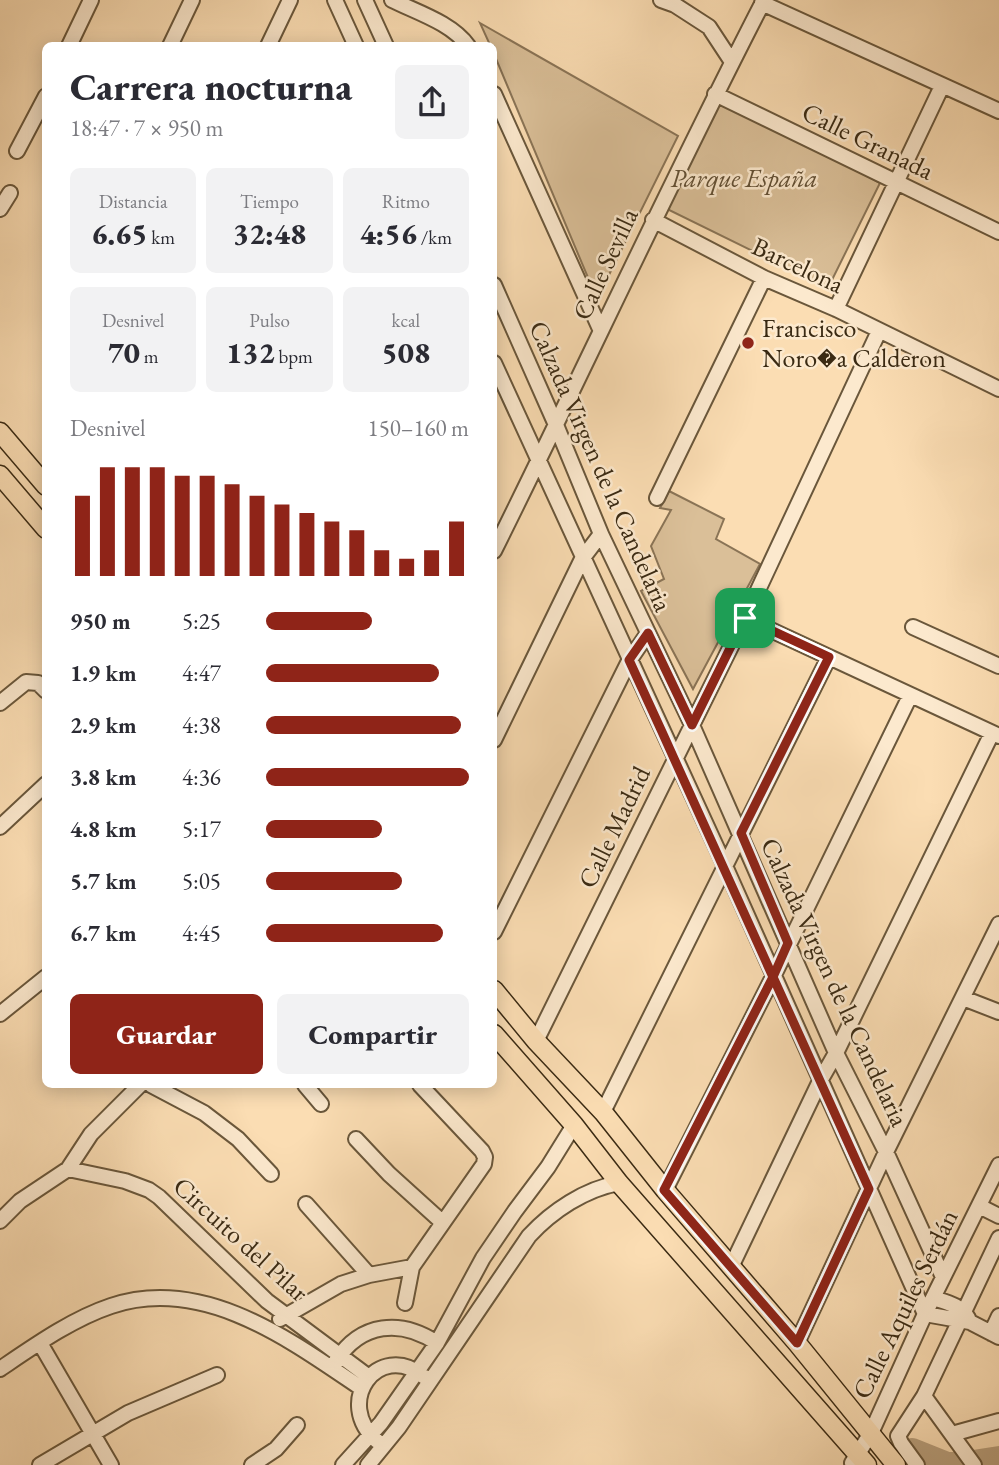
<!DOCTYPE html>
<html lang="es">
<head>
<meta charset="utf-8">
<style>
  body { margin:0; font-family:"EB Garamond",serif; background:#f2f2f3; color:#2b2b33; height:100vh; display:flex; flex-direction:column; font-size:26px; white-space:nowrap }
  * { box-sizing:border-box; margin:0 }
  p { font-size:23px; color:#7c7c81 }
  .icon { flex:none; width:38px; height:38px; fill:none; stroke:currentColor; stroke-width:2; stroke-linecap:round; stroke-linejoin:round }
  .map { position:relative; flex:1; overflow:hidden }
  .details { position:absolute; left:42px; top:42px; width:455px; height:1046px; display:flex; flex-direction:column; background:#fff; border-radius:10px; box-shadow:0 4px 18px #0003 }
  .details>* { flex:none }
  .pin { position:absolute; display:grid; place-items:center; width:60px; height:60px; color:#fff; margin:-30px; border-radius:14px; box-shadow:0 4px 10px #0006 }
  .round { display:grid; place-items:center; flex:none; width:74px; height:74px; border-radius:10px; background:#f2f2f3 }
  .overview { display:flex; align-items:center; justify-content:space-between; height:119px; padding:0 28px }
  h1 { font-size:38px; font-weight:800; line-height:52px }
  .figures { display:grid; grid-template-columns:repeat(3,1fr); gap:10px; height:119px; padding:7px 28px }
  .figures div { display:grid; align-content:center; border-radius:10px; background:#f2f2f3; text-align:center }
  .figures b { font-size:30px; font-weight:800 }
  .figures small { font-size:19px; font-weight:400 }
  .figures p { font-size:19px }
  .chart { height:196px; padding:14px 28px }
  .chart p { display:flex; justify-content:space-between }
  .chart svg { width:100%; height:126px; margin-top:7px; stroke:#8f2418; stroke-width:6 }
  .cta { display:flex; gap:14px; margin-top:auto; padding:14px 28px }
  .cta a { flex:1; height:80px; border-radius:10px; background:#8f2418; color:#fff; font-size:28px; font-weight:800; line-height:80px; text-align:center }
  .cta a+a { background:#f2f2f3; color:#2b2b33 }
  ul { padding:0 28px; list-style:none; font-size:23px }
  li { display:grid; grid-template-columns:112px 84px 1fr; align-items:center; height:52px }
  li i { height:18px; border-radius:9px; background:#8f2418 }
  .map>svg:first-child { display:block }
  .green { fill:#dabf98; stroke:#8a7456; stroke-width:2 }
  .lines { fill:none; stroke-linecap:round; stroke-linejoin:round }
  .river { stroke:#b9a07d; stroke-width:24 }
  .minor-casing { stroke:#6a573b; stroke-width:18 }
  .major-casing { stroke:#3a2a13; stroke-width:21 }
  .minor { stroke:#fce9ce; stroke-width:14 }
  .major { stroke:#fbddb3; stroke-width:18 }
  .route-casing { stroke:#fff; stroke-width:14 }
  .route { stroke:#8f2418; stroke-width:9 }
  .poi-dot { fill:#8f2418; stroke:#fce9ce; stroke-width:2.5 }
  .labels { text-anchor:middle; stroke-width:5; stroke-linejoin:round; paint-order:stroke }
  .street-label { font-size:26px; fill:#3a2a13; stroke:#fce9ce }
  .park-label { font-size:26px; font-style:italic; fill:#624f34; stroke:#fce9ce }
  .poi-label { font-size:26px; fill:#3a2a13; stroke:#fce9ce; text-anchor:start }
</style>
</head>
<body>
<div class="map">
<svg width="999" height="1465" viewBox="0 0 999 1465">
  <rect width="100%" height="100%" fill="#fbddb3"/>
  <filter id="stains"><feTurbulence type="fractalNoise" baseFrequency=".00286" numOctaves="4"/><feColorMatrix values="0 0 0 0 .2 0 0 0 0 .09 0 0 0 0 .02 0 0 0 .5 -.17"/></filter>
  <radialGradient id="worn" r=".72"><stop offset=".6" stop-color="#630" stop-opacity="0"/><stop offset="1" stop-color="#630" stop-opacity=".3"/></radialGradient>
  <path class="green" d="M480,23l198,113 -81,163 -103,-245v-8l-4,-1z
    M718,94l162,89 -52,105 -167,-82z
    M669,491l55,28 -8,20 44,25 -67,125 -52,-98 23,-12 -13,-33 20,-36 -11,-2z"/>
  <g class="lines">
    <path class="river" d="M912,1450l35,14h13l39,-6"/>
    <g class="minor-casing">
      <path id="minor" d="M335,0l21,46
        M365,0l21,46
        M392,0c24,12 60,23 76,46
        M661,0l14,5 34,22 23,35
        M762,3l237,108
        M69,46l22,-46
        M170,46l22,-46
        M268,46l22,-46
        M494,94l107,237
        M715,94l284,138
        M17,151l29,-55
        M0,209l10,-16
        M653,220l111,58 72,31 163,80
        M494,285l62,140 45,109 91,191 144,328 50,99 57,125
        M836,309l106,-223
        M494,363l231,503 200,448 45,8 29,15
        M657,498l107,-220
        M494,551c91,-183 176,-369 270,-551
        M745,618l254,118
        M913,627l86,39
        M0,703l26,-21 12,1 8,8
        M494,740l88,-181 19,-25
        M0,827l46,-43
        M494,932l135,-271 19,-28
        M963,998l36,14
        M0,1014l46,-37
        M536,1041l209,-423 134,-287
        M151,1085l53,28 34,26 33,35
        M305,1085l16,19
        M603,1112l226,-455
        M356,1139l33,35 53,48
        M68,1169l23,-35 49,-49
        M665,1190l108,-213 137,-281
        M306,1204l63,71
        M979,1206l20,10
        M0,1221l20,-20 48,-32 57,12 24,9 10,7 108,104 102,76
        M731,1267l89,-186 16,-28 156,-320
        M933,1298c12,4 28,7 35,20
        M405,1303l7,-36 72,-103 1,-7 -3,-6 -62,-66
        M280,1319l61,-35 28,-9 43,-8
        M991,1333l8,-17
        M40,1343l71,122
        M797,1343l89,-191 113,-228
        M336,1361c25,-39 65,-42 101,-18
        M0,1369c34,-23 72,-50 111,-63 92,-31 179,34 250,82
        M924,1396l50,69
        M952,1434l47,-13
        M377,1441c-44,-38 1,-101 46,-65
        M852,1463l19,-30 54,-119 74,-149
        M40,1465l88,-52 89,-38
        M252,1465l24,-16 21,-24
        M343,1465l38,-42 56,-80 46,-85 32,-47 33,-44 26,-42
        M368,1465l31,-38 130,-191c23,-25 56,-47 90,-53
        M917,1465l-16,-22 -3,-7 26,-40 75,-158"/>
    </g>
    <g class="major-casing">
      <path id="major" d="M0,432l46,54
        M0,475l46,54
        M494,990l42,51 67,71 62,78 132,153 99,122
        M494,1034l80,91 45,58 248,282"/>
    </g>
    <use href="#minor" class="minor"/>
    <use href="#major" class="major"/>
  </g>
  <g class="lines">
    <g class="route-casing">
      <path id="route" d="M745,618l-53,107 -44,-92 -19,27c81,176 160,353 240,529l-72,154 -133,-153 109,-213 15,-34 -47,-110 88,-176 -84,-39"/>
    </g>
    <use href="#route" class="route"/>
  </g>
  <circle class="poi-dot" cx="748" cy="343" r="7"/>
  <g class="labels">
    <g class="street-label">
      <text transform="translate(868 141) rotate(26)" y="9">Calle Granada</text>
      <text transform="translate(605 264) rotate(-65)" y="9">Calle Sevilla</text>
      <text transform="translate(798 265) rotate(25)" y="9">Barcelona</text>
      <text transform="translate(601 466) rotate(66)" y="9">Calzada Virgen de la Candelaria</text>
      <text transform="translate(614 827) rotate(-64)" y="9">Calle Madrid</text>
      <text transform="translate(835 982) rotate(65)" y="9">Calzada Virgen de la Candelaria</text>
      <text transform="translate(241 1239) rotate(42)" y="9">Circuito del Pilar</text>
      <text transform="translate(905 1304) rotate(-64)" y="9">Calle Aquiles Serdán</text>
    </g>
    <g class="park-label">
      <text x="744" y="187">Parque España</text>
    </g>
    <g class="poi-label">
      <text x="762" y="337">Francisco<tspan x="762" dy="30">Noro�a Calderon</tspan></text>
    </g>
  </g>
  <rect width="100%" height="100%" filter="url(#stains)"/>
  <rect width="100%" height="100%" fill="url(#worn)"/>
</svg>
<div class="pin" style="left:745px;top:618px;background:#1e9e55"><svg class="icon" aria-label="arrive" viewBox="0 0 24 24"><path d="M6 21V4h12l-3 4 3 4H6"/></svg></div>
<section class="details">
<div class="overview"><div><h1>Carrera nocturna</h1><p>18:47 · 7 × 950 m</p></div><a class="round"><svg class="icon" aria-label="share" viewBox="0 0 24 24"><path d="M12 15V3M7 8l5-5 5 5M5 13v7h14v-7"/></svg></a></div>
<div class="figures">
<div><p>Distancia</p><b>6.65<small> km</small></b></div>
<div><p>Tiempo</p><b>32:48</b></div>
<div><p>Ritmo</p><b>4:56<small> /km</small></b></div>
</div>
<div class="figures">
<div><p>Desnivel</p><b>70<small> m</small></b></div>
<div><p>Pulso</p><b>132<small> bpm</small></b></div>
<div><p>kcal</p><b>508</b></div>
</div>
<div class="chart"><p><span>Desnivel</span>150–160 m</p>
<svg viewBox="0 0 160 44" preserveAspectRatio="none"><path d="M5 44V16M15 44V6M25 44V6M35 44V6M45 44V9M55 44V9M65 44V12M75 44V16M85 44V19M95 44V22M105 44V25M115 44V28M125 44V35M135 44V38M145 44V35M155 44V25"/></svg>
</div>
<ul>
<li><b>950 m</b>5:25<i style="width:52%"></i></li>
<li><b>1.9 km</b>4:47<i style="width:85%"></i></li>
<li><b>2.9 km</b>4:38<i style="width:96%"></i></li>
<li><b>3.8 km</b>4:36<i style="width:100%"></i></li>
<li><b>4.8 km</b>5:17<i style="width:57%"></i></li>
<li><b>5.7 km</b>5:05<i style="width:67%"></i></li>
<li><b>6.7 km</b>4:45<i style="width:87%"></i></li>
</ul>
<div class="cta"><a>Guardar</a><a>Compartir</a></div>
</section>
</div>
</body>
</html>
